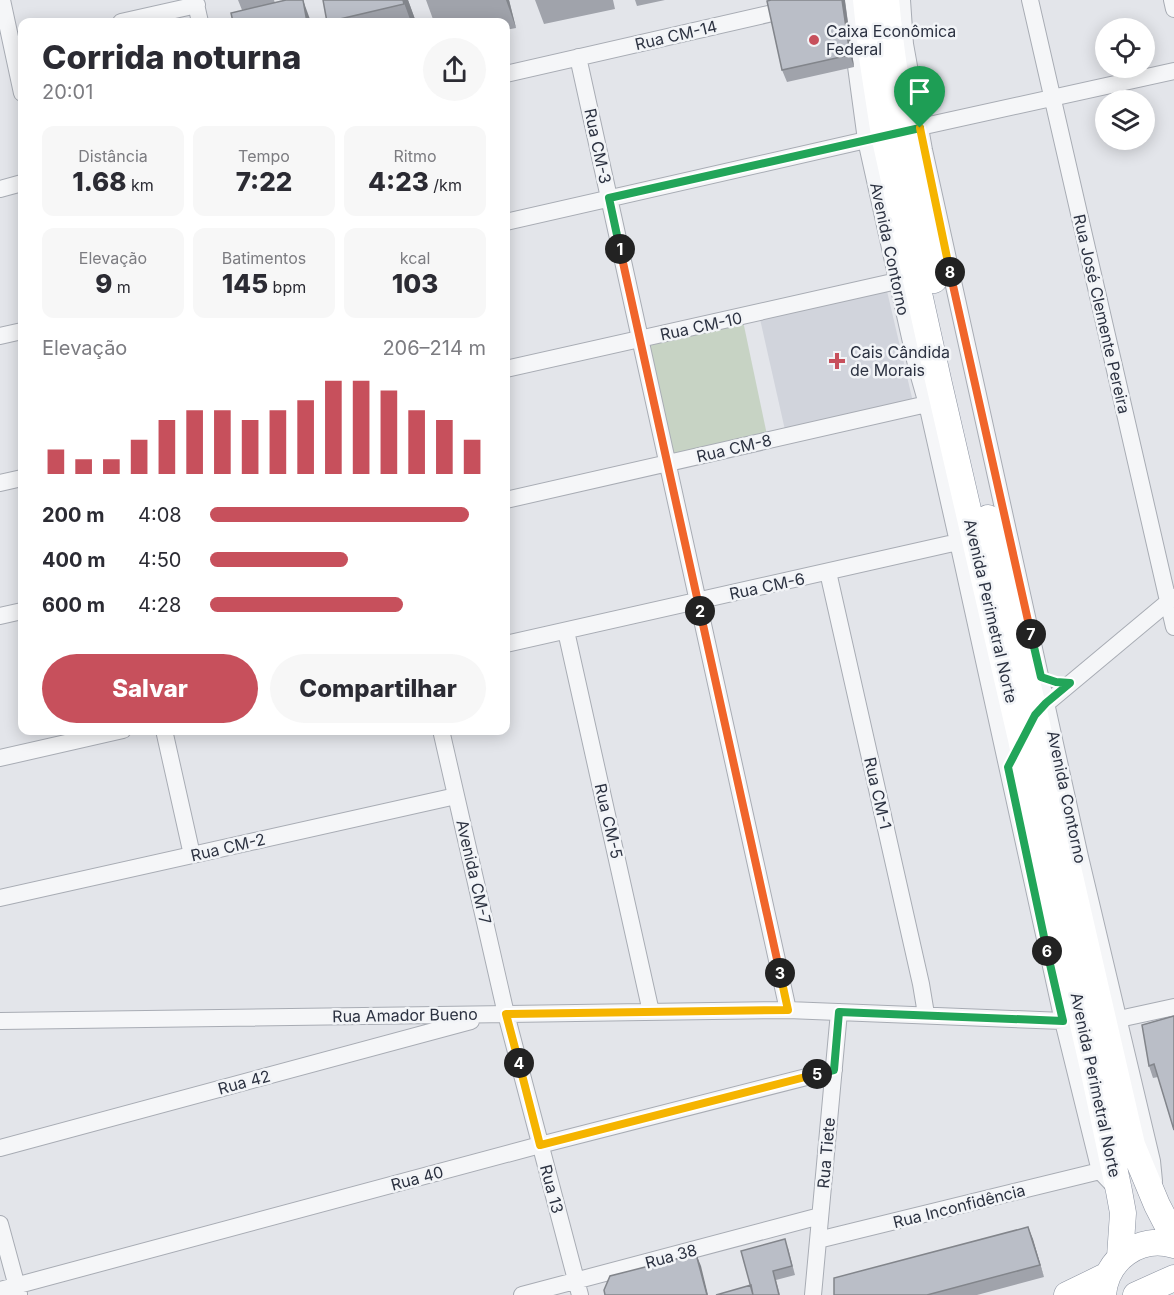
<!DOCTYPE html>
<html lang="pt">
<head>
<meta charset="utf-8">
<style>
  body { margin:0; font-family:Inter,sans-serif; background:#f7f7f7; color:#2b2b33; height:100vh; display:flex; flex-direction:column; font-size:22px; white-space:nowrap }
  * { box-sizing:border-box; margin:0 }
  p { font-size:20px; color:#7c7c81 }
  .icon { flex:none; width:33px; height:33px; fill:none; stroke:currentColor; stroke-width:2; stroke-linecap:round; stroke-linejoin:round }
  .map { position:relative; flex:1; overflow:hidden }
  .side { position:absolute; left:18px; top:18px; width:492px; height:717px; display:flex; flex-direction:column; background:#fff; border-radius:12px; box-shadow:0 3px 15px #0003 }
  .side>* { flex:none }
  .controls { position:absolute; left:1095px; top:18px; display:grid; gap:12px }
  .controls a { display:grid; place-items:center; width:60px; height:60px; border-radius:50%; background:#fff; box-shadow:0 3px 15px #0003; font-size:30px }
  .pin { position:absolute; display:grid; place-items:center; width:51px; height:51px; color:#fff; margin:-62px -26px; border-radius:50% 50% 50% 0; rotate:-45deg; box-shadow:0 0 6px #0007 }
  .pin .icon { rotate:45deg }
  .km { position:absolute; width:30px; height:30px; margin:-15px; border-radius:50%; background:#222; color:#fff; font-size:16px; line-height:30px; text-align:center }
  .round { display:grid; place-items:center; flex:none; width:63px; height:63px; border-radius:32px; background:#f7f7f7 }
  .headline { display:flex; align-items:center; justify-content:space-between; height:102px; padding:0 24px }
  h1 { font-size:33px; font-weight:800; line-height:45px }
  .metrics { display:grid; grid-template-columns:repeat(3,1fr); gap:9px; height:102px; padding:6px 24px }
  .metrics div { display:grid; align-content:center; border-radius:12px; background:#f7f7f7; text-align:center }
  .metrics b { font-size:26px; font-weight:800 }
  .metrics small { font-size:16px; font-weight:400 }
  .metrics p { font-size:16px }
  .chart { height:168px; padding:12px 24px }
  .chart p { display:flex; justify-content:space-between }
  .chart svg { width:100%; height:108px; margin-top:6px; stroke:#c7505c; stroke-width:6 }
  .cta { display:flex; gap:12px; margin-top:auto; padding:12px 24px }
  .cta a { flex:1; height:69px; border-radius:36px; background:#c7505c; color:#fff; font-size:24px; font-weight:800; line-height:69px; text-align:center }
  .cta a+a { background:#f7f7f7; color:#2b2b33 }
  ul { padding:0 24px; list-style:none; font-size:20px }
  li { display:grid; grid-template-columns:96px 72px 1fr; align-items:center; height:45px }
  li i { height:15px; border-radius:8px; background:#c7505c }
  .map>svg:first-child { display:block }
  .built { fill:#d1d4dc }
  .green { fill:#c7d3c4 }
  .lines { fill:none; stroke-linecap:round; stroke-linejoin:round }
  .minor-casing { stroke:#a8acb4; stroke-width:18 }
  .highway-casing { stroke:#8b92a0; stroke-width:27 }
  .minor { stroke:#f5f6f8; stroke-width:16 }
  .highway { stroke:#fff; stroke-width:26 }
  .wall { fill:#a0a3ab }
  .shaded-wall { fill:#82858b }
  .building { fill:#babec7; stroke:#82858b; stroke-width:1.5 }
  .split-1-casing { stroke:#fff; stroke-width:12 }
  .split-2-casing { stroke:#fff; stroke-width:12 }
  .split-3-casing { stroke:#fff; stroke-width:12 }
  .split-4-casing { stroke:#fff; stroke-width:12 }
  .split-5-casing { stroke:#fff; stroke-width:12 }
  .split-6-casing { stroke:#fff; stroke-width:12 }
  .split-7-casing { stroke:#fff; stroke-width:12 }
  .split-8-casing { stroke:#fff; stroke-width:12 }
  .split-9-casing { stroke:#fff; stroke-width:12 }
  .split-1 { stroke:#22a559; stroke-width:8 }
  .split-2 { stroke:#f0652b; stroke-width:8 }
  .split-3 { stroke:#f0652b; stroke-width:8 }
  .split-4 { stroke:#f5b400; stroke-width:8 }
  .split-5 { stroke:#f5b400; stroke-width:8 }
  .split-6 { stroke:#22a559; stroke-width:8 }
  .split-7 { stroke:#22a559; stroke-width:8 }
  .split-8 { stroke:#f0652b; stroke-width:8 }
  .split-9 { stroke:#f5b400; stroke-width:8 }
  .poi-dot { fill:#c7505c; stroke:#f2f4f7; stroke-width:2 }
  .labels { text-anchor:middle; stroke-width:5; stroke-linejoin:round; paint-order:stroke }
  .poi-label { font-size:16px; fill:#2c3241; stroke:#f2f4f7; text-anchor:start }
  .street-label { font-size:16px; fill:#2c3241; stroke:#f2f4f7 }
</style>
</head>
<body>
<div class="map">
<svg width="1174" height="1295" viewBox="0 0 1174 1295">
  <rect width="100%" height="100%" fill="#e3e5ea"/>
  <path class="built" d="M887,291l26,111 -128,28 -25,-111z"/>
  <path class="green" d="M743,321l24,114 -93,20 -26,-109z"/>
  <g class="lines">
    <g class="minor-casing">
      <path id="minor" d="M2,0l20,93
        M195,0l5,22
        M847,0l19,140 51,229 10,35 31,138 105,479 37,150 17,18
        M902,0l3,44 19,106 156,707 72,304 2,20
        M1030,0l144,627
        M1172,0l2,9
        M121,22l76,-17
        M578,57l210,953
        M506,74l284,-65
        M911,129l263,-58
        M0,189l22,-6
        M506,222l369,-84
        M0,336l22,-5
        M506,369l391,-88
        M0,483l22,-5
        M506,500l421,-96
        M828,572l93,412 5,30
        M0,616l22,-5
        M566,631l85,381
        M506,644l452,-102
        M1041,708l133,-111
        M164,730l28,125
        M441,730l65,284 74,281
        M0,758l123,-28
        M0,898l456,-102
        M1119,1019l55,-12
        M0,1021l788,-11 275,11
        M0,1148l471,-127
        M0,1224l19,70
        M818,1240l282,-69
        M0,1290l540,-145 294,-75
        M522,1295l298,-79
        M813,1295l26,-283"/>
    </g>
    <g class="highway-casing">
      <path id="highway" d="M866,0l6,57 12,78 55,249 82,355 22,111 50,218 26,123 4,22 -3,44
        M886,0c9,96 28,186 48,280
        M988,518l47,197 31,144 66,286 25,60 17,33
        M1067,1295l39,-19
        M1103,1295c3,-36 36,-60 71,-50
        M1136,1295l38,-17"/>
    </g>
    <use href="#minor" class="minor"/>
    <use href="#highway" class="highway"/>
  </g>
  <path class="wall" d="M238,0h36l1,3 -33,7z
    M408,0l8,22h-89z
    M426,0h83l7,28 -10,2v-8h-72z
    M535,0h78l2,9 -71,15z
    M635,0h30l-28,6z
    M771,0h74l9,67 -67,15 -5,-12z
    M1174,1016v115l-16,-54 -5,1 -4,-12z
    M1028,1227l16,50 -67,18h-143z
    M788,1248l7,27 -19,5 4,15h-27z"/>
  <path class="shaded-wall" d="M303,0l8,22h-4z
    M403,0h5l8,22h-5z
    M506,0h3l7,28z
    M842,0h3v2l9,65 -4,-12z
    M1028,1227l5,12 11,38 -4,-12z
    M696,1254l5,12 7,29h-1z"/>
  <path class="building" d="M286,0h17l4,22h-74l-2,-9z
    M323,0h80l1,4 -77,18z
    M771,0h71l8,55 -68,15 -15,-69z
    M1174,1016v114l-20,-66 -5,2 -7,-41z
    M1028,1227l12,38 -113,30h-93v-17z
    M785,1239l7,27 -19,5 6,24h-26l-12,-44z
    M696,1254l11,41h-102l-1,-5 6,-14z
    M751,1285l2,10h-37z"/>
  <g class="lines">
    <g class="split-1-casing">
      <path id="split-1" d="M620,249l-11,-51 311,-70"/>
    </g>
    <g class="split-2-casing">
      <path id="split-2" d="M620,249l80,362"/>
    </g>
    <g class="split-3-casing">
      <path id="split-3" d="M700,611l80,362"/>
    </g>
    <g class="split-4-casing">
      <path id="split-4" d="M519,1063l-13,-49 282,-4 -8,-37"/>
    </g>
    <g class="split-5-casing">
      <path id="split-5" d="M519,1063l21,82 277,-71"/>
    </g>
    <g class="split-6-casing">
      <path id="split-6" d="M817,1074l17,-4 5,-58 224,9 -16,-70"/>
    </g>
    <g class="split-7-casing">
      <path id="split-7" d="M1031,634l10,43 15,5 14,1 -24,20 -11,12 -27,52 39,184"/>
    </g>
    <g class="split-8-casing">
      <path id="split-8" d="M950,272l81,362"/>
    </g>
    <g class="split-9-casing">
      <path id="split-9" d="M920,128l30,144"/>
    </g>
    <use href="#split-1" class="split-1"/>
    <use href="#split-2" class="split-2"/>
    <use href="#split-3" class="split-3"/>
    <use href="#split-4" class="split-4"/>
    <use href="#split-5" class="split-5"/>
    <use href="#split-6" class="split-6"/>
    <use href="#split-7" class="split-7"/>
    <use href="#split-8" class="split-8"/>
    <use href="#split-9" class="split-9"/>
  </g>
  <g class="poi-dot">
    <circle cx="814" cy="40" r="6"/>
    <path d="M834 352h6v6h6v6h-6v6h-6v-6h-6v-6h6z"/>
  </g>
  <g class="labels">
    <g class="poi-label">
      <text x="826" y="37">Caixa Econômica<tspan x="826" dy="18">Federal</tspan></text>
      <text x="850" y="358">Cais Cândida<tspan x="850" dy="18">de Morais</tspan></text>
    </g>
    <g class="street-label">
      <text transform="translate(676 35) rotate(-13)" y="6">Rua CM-14</text>
      <text transform="translate(598 146) rotate(78)" y="6">Rua CM-3</text>
      <text transform="translate(890 249) rotate(78)" y="6">Avenida Contorno</text>
      <text transform="translate(1102 314) rotate(77)" y="6">Rua José Clemente Pereira</text>
      <text transform="translate(701 326) rotate(-12)" y="6">Rua CM-10</text>
      <text transform="translate(734 448) rotate(-13)" y="6">Rua CM-8</text>
      <text transform="translate(767 586) rotate(-12)" y="6">Rua CM-6</text>
      <text transform="translate(991 611) rotate(77)" y="6">Avenida Perimetral Norte</text>
      <text transform="translate(878 793) rotate(77)" y="6">Rua CM-1</text>
      <text transform="translate(1067 797) rotate(78)" y="6">Avenida Contorno</text>
      <text transform="translate(609 821) rotate(77)" y="6">Rua CM-5</text>
      <text transform="translate(228 847) rotate(-13)" y="6">Rua CM-2</text>
      <text transform="translate(474 872) rotate(77)" y="6">Avenida CM-7</text>
      <text transform="translate(405 1015) rotate(-1)" y="6">Rua Amador Bueno</text>
      <text transform="translate(244 1082) rotate(-15)" y="6">Rua 42</text>
      <text transform="translate(1096 1085) rotate(78)" y="6">Avenida Perimetral Norte</text>
      <text transform="translate(826 1153) rotate(-85)" y="6">Rua Tiete</text>
      <text transform="translate(417 1178) rotate(-15)" y="6">Rua 40</text>
      <text transform="translate(552 1189) rotate(75)" y="6">Rua 13</text>
      <text transform="translate(959 1206) rotate(-14)" y="6">Rua Inconfidência</text>
      <text transform="translate(671 1256) rotate(-15)" y="6">Rua 38</text>
    </g>
  </g>
</svg>
<div class="controls">
<a><svg class="icon" aria-label="locate" viewBox="0 0 24 24"><circle cx="12" cy="12" r="6"/><path d="M12 2v4M12 18v4M2 12h4M18 12h4"/></svg></a>
<a><svg class="icon" aria-label="layers" viewBox="0 0 24 24"><path d="M12 4l9 5-9 5-9-5zM3 14l9 5 9-5"/></svg></a>
</div>
<div class="pin" style="left:920px;top:128px;background:#1e9e55"><svg class="icon" aria-label="arrive" viewBox="0 0 24 24"><path d="M6 21V4h12l-3 4 3 4H6"/></svg></div>
<b class="km" style="left:620px;top:249px">1</b>
<b class="km" style="left:700px;top:611px">2</b>
<b class="km" style="left:780px;top:973px">3</b>
<b class="km" style="left:519px;top:1063px">4</b>
<b class="km" style="left:817px;top:1074px">5</b>
<b class="km" style="left:1047px;top:951px">6</b>
<b class="km" style="left:1031px;top:634px">7</b>
<b class="km" style="left:950px;top:272px">8</b>
<section class="side">
<div class="headline"><div><h1>Corrida noturna</h1><p>20:01</p></div><a class="round"><svg class="icon" aria-label="share" viewBox="0 0 24 24"><path d="M12 15V3M7 8l5-5 5 5M5 13v7h14v-7"/></svg></a></div>
<div class="metrics">
<div><p>Distância</p><b>1.68<small> km</small></b></div>
<div><p>Tempo</p><b>7:22</b></div>
<div><p>Ritmo</p><b>4:23<small> /km</small></b></div>
</div>
<div class="metrics">
<div><p>Elevação</p><b>9<small> m</small></b></div>
<div><p>Batimentos</p><b>145<small> bpm</small></b></div>
<div><p>kcal</p><b>103</b></div>
</div>
<div class="chart"><p><span>Elevação</span>206–214 m</p>
<svg viewBox="0 0 160 44" preserveAspectRatio="none"><path d="M5 44V34M15 44V38M25 44V38M35 44V30M45 44V22M55 44V18M65 44V18M75 44V22M85 44V18M95 44V14M105 44V6M115 44V6M125 44V10M135 44V18M145 44V22M155 44V30"/></svg>
</div>
<ul>
<li><b>200 m</b>4:08<i style="width:94%"></i></li>
<li><b>400 m</b>4:50<i style="width:50%"></i></li>
<li><b>600 m</b>4:28<i style="width:70%"></i></li>
</ul>
<div class="cta"><a>Salvar</a><a>Compartilhar</a></div>
</section>
</div>
</body>
</html>
